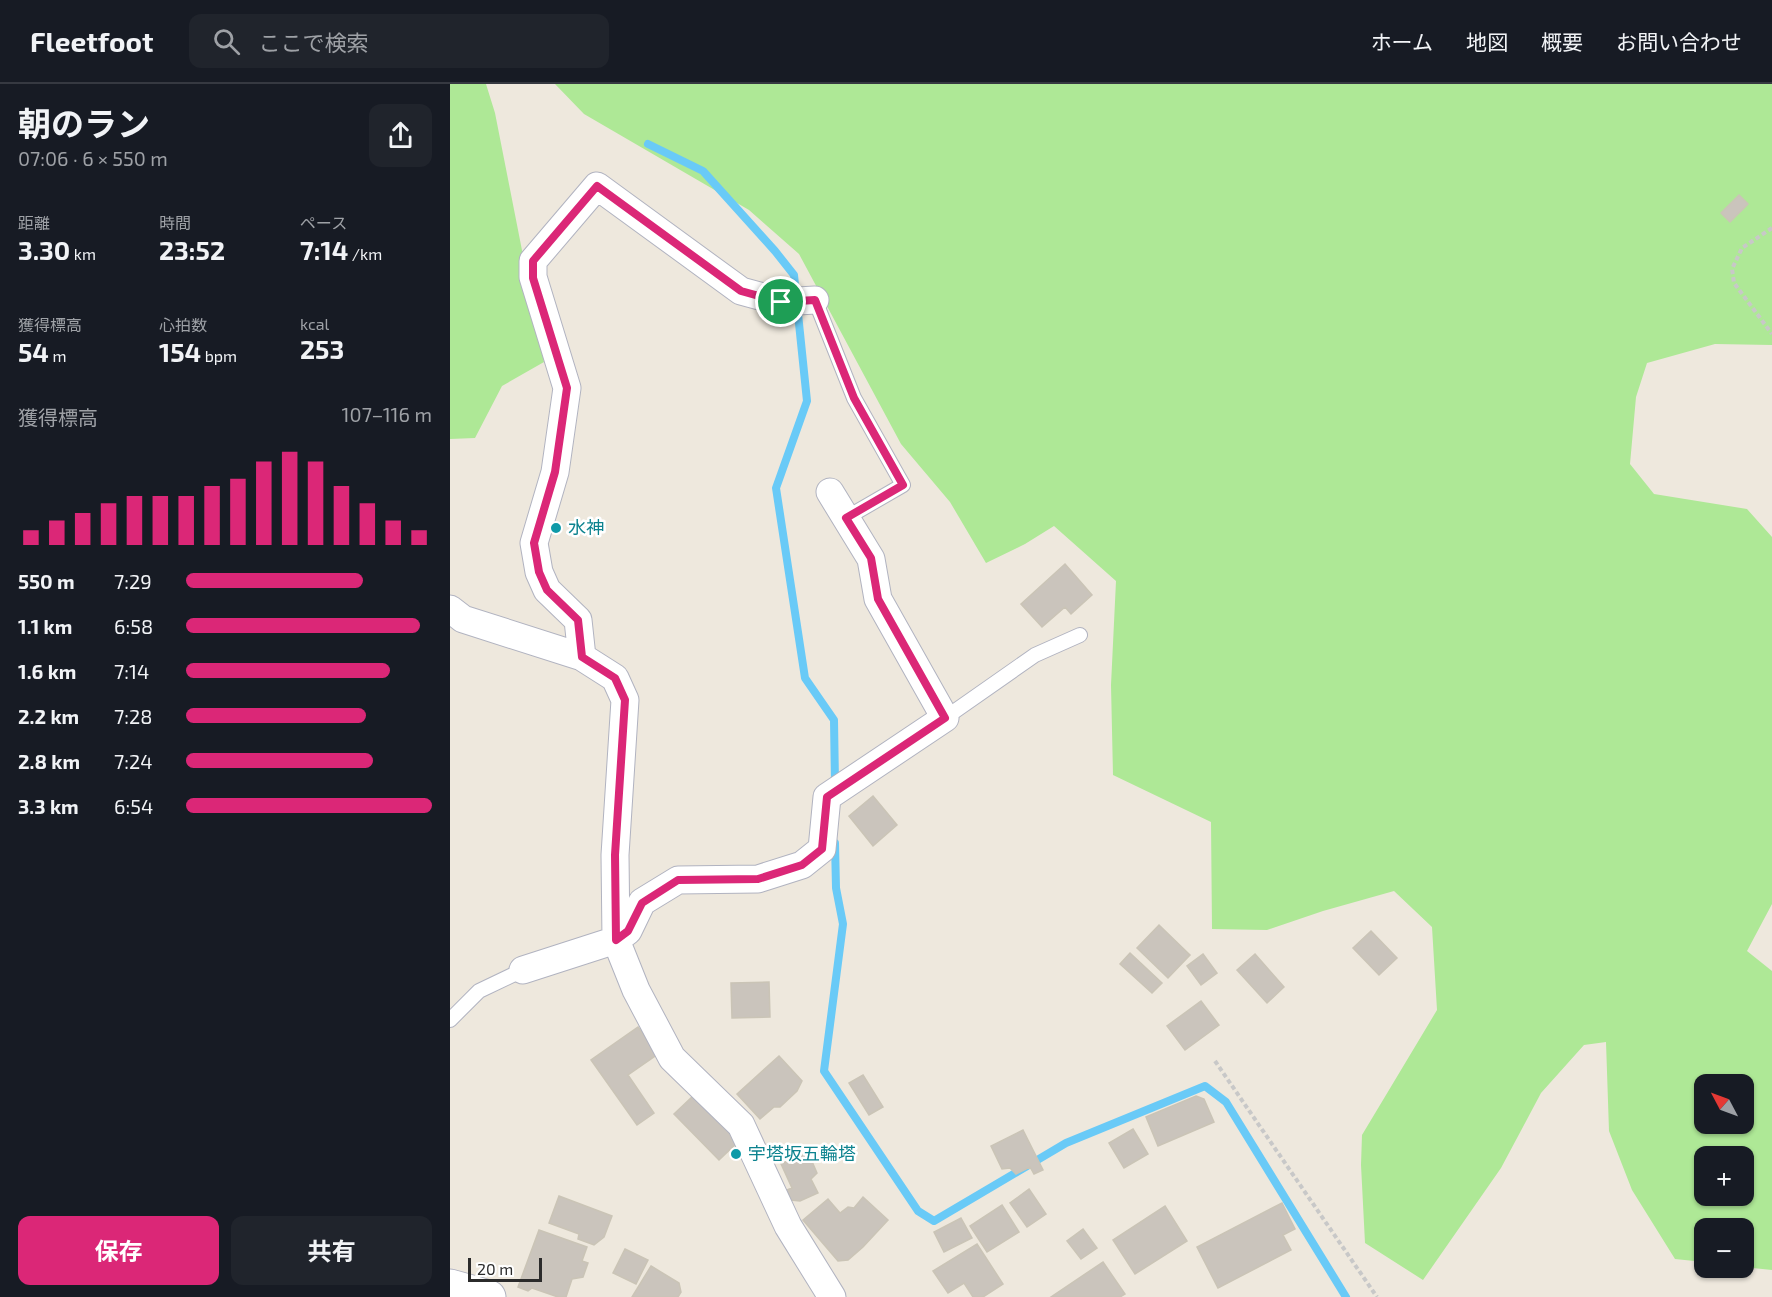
<!DOCTYPE html>
<html lang="ja">
<head>
<meta charset="utf-8">
<style>
  body { margin:0; font-family:"Exo 2","Noto Sans JP",sans-serif; background:#20242c; color:#f1f3f6; height:100vh; display:flex; flex-direction:column; font-size:22px; white-space:nowrap }
  * { box-sizing:border-box; margin:0 }
  p { font-size:20px; color:#9ea1a6 }
  .icon { flex:none; width:33px; height:33px; fill:none; stroke:currentColor; stroke-width:2; stroke-linecap:round; stroke-linejoin:round }
  .map { position:relative; flex:1; overflow:hidden }
  .panel { display:flex; flex-direction:column; background:#171b24; width:450px }
  .panel>* { flex:none }
  .needle { width:39px; rotate:311deg }
  .tools { position:absolute; left:1244px; top:990px; display:grid; gap:12px }
  .tools a { display:grid; place-items:center; width:60px; height:60px; border-radius:12px; background:#171b24; box-shadow:0 2px 4px #0004; font-size:30px }
  .scale { position:absolute; left:18px; bottom:15px; width:74px; box-sizing:border-box; padding-left:6px; border:3px solid #2b2b2b; border-top:0; font-size:16px; line-height:21px; white-space:nowrap; color:#2b2b2b; -webkit-text-stroke:4px #fff; paint-order:stroke }
  .pin { position:absolute; display:grid; place-items:center; width:51px; height:51px; color:#fff; margin:-26px; border:3px solid #fff; border-radius:50%; box-shadow:0 2px 6px #0007 }
  .round { display:grid; place-items:center; flex:none; width:63px; height:63px; border-radius:12px; background:#20242c }
  .head { display:flex; align-items:center; justify-content:space-between; height:102px; padding:0 18px }
  h1 { font-size:33px; font-weight:700; line-height:45px }
  .stats { display:grid; grid-template-columns:repeat(3,1fr); gap:9px; height:102px; padding:6px 18px }
  .stats div { display:grid; align-content:center }
  .stats b { font-size:26px; font-weight:700 }
  .stats small { font-size:16px; font-weight:400 }
  .stats p { font-size:16px }
  .chart { height:168px; padding:12px 18px }
  .chart p { display:flex; justify-content:space-between }
  .chart svg { width:100%; height:108px; margin-top:6px; stroke:#db2777; stroke-width:6 }
  .button { display:flex; gap:12px; margin-top:auto; padding:12px 18px }
  .button a { flex:1; height:69px; border-radius:12px; background:#db2777; color:#fff; font-size:24px; font-weight:700; line-height:69px; text-align:center }
  .button a+a { background:#20242c; color:#f1f3f6 }
  ul { padding:0 18px; list-style:none; font-size:20px }
  li { display:grid; grid-template-columns:96px 72px 1fr; align-items:center; height:45px }
  li i { height:15px; border-radius:8px; background:#db2777 }
  header { display:flex; align-items:center; gap:36px; box-sizing:border-box; height:84px; padding:0 30px; background:#171b24; border-bottom:2px solid #363941 }
  header strong { font-size:28px }
  nav { display:flex; gap:33px; margin-inline-start:auto; font-size:21px }
  .search { width:420px; height:54px; background:#20242c; display:flex; align-items:center; gap:15px; box-sizing:border-box; padding:0 21px; border-radius:12px; color:#9ea1a6; font-size:22px }
  main { display:flex; flex:1; min-height:0 }
  .map>svg:first-child { display:block }
  .green { fill:#aee896; fill-rule:evenodd }
  .lines { fill:none; stroke-linecap:round; stroke-linejoin:round }
  .stream { stroke:#69caf7; stroke-width:8 }
  .building { fill:#cac4bc; stroke:#cac4b6; stroke-width:1.5 }
  .lane-casing { stroke:#b1b3c0; stroke-width:16 }
  .street-casing { stroke:#b1b3c0; stroke-width:29 }
  .secondary-casing { stroke:#b1b3c0; stroke-width:35 }
  .path { stroke:#c8c8c8; stroke-width:4; stroke-dasharray:4.5 3; stroke-linecap:butt }
  .lane { stroke:#fff; stroke-width:14 }
  .street { stroke:#fff; stroke-width:27 }
  .secondary { stroke:#fff; stroke-width:33 }
  .route-casing { stroke:#fff; stroke-width:12 }
  .route { stroke:#db2777; stroke-width:8 }
  .culture-dot { fill:#0f9aa8; stroke:#fff; stroke-width:2 }
  .labels { text-anchor:middle; stroke-width:5; stroke-linejoin:round; paint-order:stroke }
  .culture-label { font-size:18px; fill:#0d838f; stroke:#fff; text-anchor:start }
</style>
</head>
<body>
<header>
<strong>Fleetfoot</strong>
<div class="search"><svg class="icon" aria-label="search" viewBox="0 0 24 24"><circle cx="10" cy="10" r="6"/><path d="M15 15l6 6"/></svg>ここで検索</div>
<nav><a>ホーム</a><a>地図</a><a>概要</a><a>お問い合わせ</a></nav>
</header>
<main>
<section class="panel">
<div class="head"><div><h1>朝のラン</h1><p>07:06 · 6 × 550 m</p></div><a class="round"><svg class="icon" aria-label="share" viewBox="0 0 24 24"><path d="M12 15V3M7 8l5-5 5 5M5 13v7h14v-7"/></svg></a></div>
<div class="stats">
<div><p>距離</p><b>3.30<small> km</small></b></div>
<div><p>時間</p><b>23:52</b></div>
<div><p>ペース</p><b>7:14<small> /km</small></b></div>
</div>
<div class="stats">
<div><p>獲得標高</p><b>54<small> m</small></b></div>
<div><p>心拍数</p><b>154<small> bpm</small></b></div>
<div><p>kcal</p><b>253</b></div>
</div>
<div class="chart"><p><span>獲得標高</span>107–116 m</p>
<svg viewBox="0 0 160 44" preserveAspectRatio="none"><path d="M5 44V38M15 44V34M25 44V31M35 44V27M45 44V24M55 44V24M65 44V24M75 44V20M85 44V17M95 44V10M105 44V6M115 44V10M125 44V20M135 44V27M145 44V34M155 44V38"/></svg>
</div>
<ul>
<li><b>550 m</b>7:29<i style="width:72%"></i></li>
<li><b>1.1 km</b>6:58<i style="width:95%"></i></li>
<li><b>1.6 km</b>7:14<i style="width:83%"></i></li>
<li><b>2.2 km</b>7:28<i style="width:73%"></i></li>
<li><b>2.8 km</b>7:24<i style="width:76%"></i></li>
<li><b>3.3 km</b>6:54<i style="width:100%"></i></li>
</ul>
<div class="button"><a>保存</a><a>共有</a></div>
</section>
<div class="map">
<svg width="1322" height="1213" viewBox="0 0 1322 1213">
  <rect width="100%" height="100%" fill="#eee8dd"/>
  <path class="green" d="M0,0h36l9,29 49,249 -42,24 -27,52 -25,1z
    M105,0h1217v261l-57,-1 -68,19 -11,34 -6,67 24,30 93,15 25,28v367l-25,47 25,20v299l-29,-3v-39h-39v34l-29,-3 -43,-69 -23,-59 -3,-89 -22,3 -43,48 -40,75 -78,112 -58,-37 -4,-78 1,-30 75,-125 -5,-83 -38,-36 -71,20 -56,19 -55,-1 -1,-107 -98,-47 -2,-90 5,-104 -62,-55 -29,18 -39,19 -36,-61 -49,-58 -102,-190 -50,-44 -165,-96zM1254,1000h39v40h-39zM1254,1072h39v40h-39z"/>
  <g class="lines">
    <path class="stream" d="M198,60l55,27 72,80 19,24 13,126 -31,87 29,190 29,42 1,63
      M385,759l1,45 7,36 -19,147 94,140 16,10 132,-78 139,-57 21,16 120,195"/>
  </g>
  <path class="building" d="M1289,111l9,9 -18,18 -9,-9z
    M615,480l27,31 -21,19 -6,-7 -23,20 -21,-23z
    M423,712l24,29 -24,21 -24,-30z
    M709,841l31,30 -22,23 -31,-30z
    M921,847l26,27 -18,17 -26,-27z
    M680,869l32,30 -10,10 -32,-29z
    M753,870l14,19 -16,12 -14,-19z
    M805,870l29,33 -17,16 -30,-33z
    M319,898l1,35 -38,1 -1,-35z
    M751,917l18,24 -34,25 -18,-24z
    M188,943l20,27 -30,21 26,38 -17,12 -46,-65z
    M329,972l23,25 -5,10 -17,16h-6l-14,12 -23,-25z
    M413,991l20,32 -14,8 -20,-32z
    M244,1011l45,46 -20,19 -45,-46z
    M746,1012l8,3 10,23 -56,24 -12,-29z
    M683,1045l15,25 -24,14 -15,-25z
    M573,1046l20,40 -9,4 -4,-7 -14,7 -6,-6 -8,1 -11,-23z
    M358,1068l9,21 -6,6 7,14 -18,8 -9,-1 -4,-10 5,-2 -11,-24z
    M579,1105l17,25 -19,13 -17,-24z
    M109,1112l53,20 -8,21 -10,8 -16,-6 1,-5 -30,-11z
    M413,1113l25,23 -25,27 -15,13 -10,1 -35,-41 25,-21 12,14 8,-6 6,1z
    M832,1119l13,26 -12,6 8,15 -73,38 -21,-41z
    M552,1121l17,27 -32,20 -17,-26z
    M715,1122l22,35 -52,33 -22,-34z
    M511,1134l11,20 -28,14 -10,-20z
    M633,1145l14,19 -16,11 -14,-18z
    M89,1146l48,17 -5,14 6,2 -5,14 -11,2 -6,18h-8l-26,-9 -4,3 -10,-4z
    M527,1160l26,40 -20,13h-10l-9,-14 -16,10 -15,-22z
    M175,1165l23,11 -12,24 -23,-11z
    M653,1178l22,32 -5,3h-69z
    M201,1182l28,17 2,9 -3,5h-46z"/>
  <g class="lines">
    <g class="lane-casing">
      <path id="lane" d="M365,216l39,98 49,87 -57,33
        M495,634l90,-63 45,-20
        M0,936l29,-29 44,-21"/>
    </g>
    <g class="street-casing">
      <path id="street" d="M0,525l13,10 119,38 33,21 10,22 -10,155 1,85 20,50 36,68 69,67 47,101 44,71
        M132,573l-4,-37 -31,-30 -8,-18 -5,-29 21,-71 12,-84 -34,-111v-16l64,-75 144,105 40,11 34,-2
        M73,886l93,-30 12,-9 14,-29 36,-22 80,-1 44,-14 20,-16 5,-52 118,-79 -67,-119 -7,-40 -41,-67"/>
    </g>
    <g class="secondary-casing">
      <path id="secondary" d="M0,1202l39,11"/>
    </g>
    <path class="path" d="M1322,144l-30,20 -10,21 2,14 38,51
      M765,977l162,236"/>
    <use href="#lane" class="lane"/>
    <use href="#street" class="street"/>
    <use href="#secondary" class="secondary"/>
  </g>
  <g class="lines">
    <g class="route-casing">
      <path id="route" d="M147,102l144,105 40,11 34,-2 39,98 49,87 -57,33 25,40 7,41 67,119 -118,79 -5,52 -20,16 -44,14 -80,1 -36,23 -14,28 -12,9 -1,-85 10,-155 -10,-22 -33,-21 -4,-37 -31,-30 -8,-18 -5,-29 21,-71 12,-84 -34,-110v-17z"/>
    </g>
    <use href="#route" class="route"/>
  </g>
  <g class="culture-dot">
    <circle cx="106" cy="444" r="6"/>
    <circle cx="286" cy="1070" r="6"/>
  </g>
  <g class="labels">
    <g class="culture-label">
      <text x="118" y="450">水神</text>
      <text x="298" y="1076">宇塔坂五輪塔</text>
    </g>
  </g>
</svg>
<div class="tools">
<a><svg class="needle" viewBox="-14 -14 28 28"><path d="M0-13l5 13h-10z" fill="#e53935"/><path d="M0 13l5-13h-10z" fill="#9ea1a6"/></svg></a>
<a>+</a>
<a>−</a>
</div>
<div class="scale">20 m</div>
<div class="pin" style="left:331px;top:218px;background:#1e9e55"><svg class="icon" aria-label="arrive" viewBox="0 0 24 24"><path d="M6 21V4h12l-3 4 3 4H6"/></svg></div>
</div>
</main>
</body>
</html>
